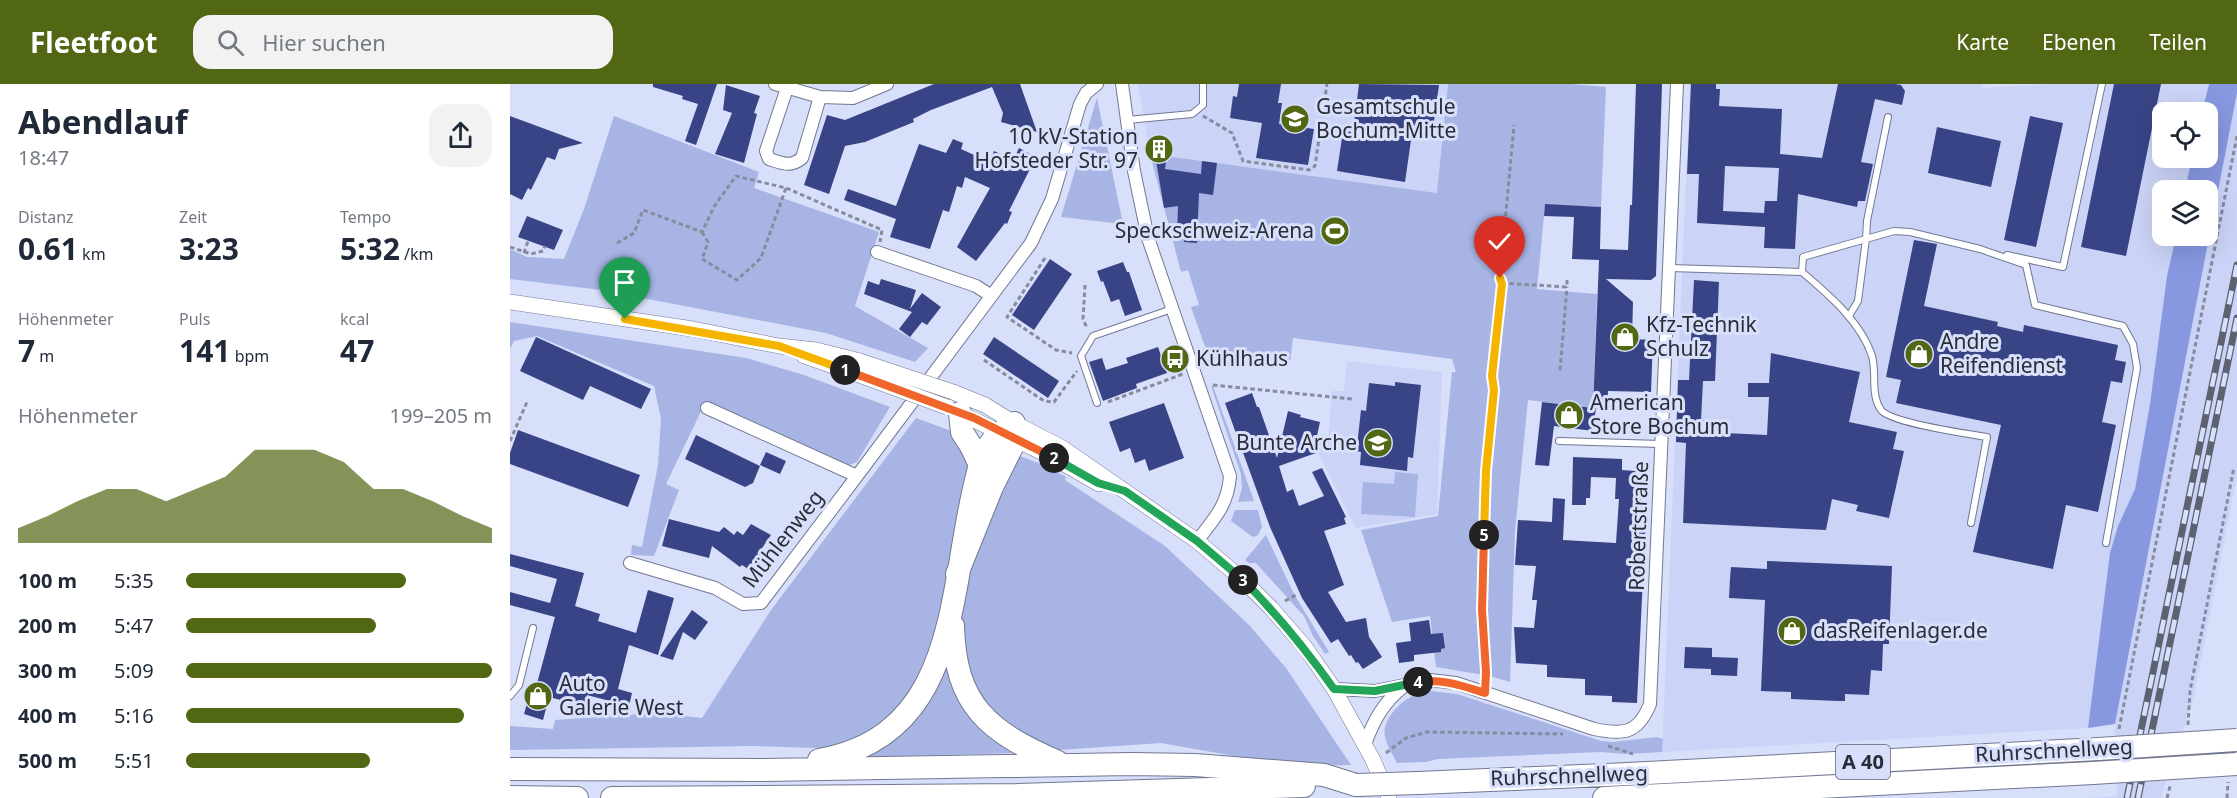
<!DOCTYPE html>
<html lang="de">
<head>
<meta charset="utf-8">
<style>
  body { margin:0; font-family:"Noto Sans",sans-serif; background:#f2f2f3; color:#1f2937; height:100vh; display:flex; flex-direction:column; font-size:22px; white-space:nowrap }
  * { box-sizing:border-box; margin:0 }
  p { font-size:20px; color:#747a83 }
  .icon { flex:none; width:33px; height:33px; fill:none; stroke:currentColor; stroke-width:2; stroke-linecap:round; stroke-linejoin:round }
  .map { position:relative; flex:1; overflow:hidden }
  .side { display:flex; flex-direction:column; background:#fff; width:510px }
  .side>* { flex:none }
  .tools { position:absolute; left:1642px; top:18px; display:grid; gap:12px }
  .tools a { display:grid; place-items:center; width:66px; height:66px; border-radius:12px; background:#fff; box-shadow:0 6px 24px #0002; font-size:30px }
  .pin { position:absolute; display:grid; place-items:center; width:51px; height:51px; color:#fff; margin:-62px -26px; border-radius:50% 50% 50% 0; rotate:-45deg; box-shadow:0 0 6px #0007 }
  .pin .icon { rotate:45deg }
  .km { position:absolute; width:30px; height:30px; margin:-15px; border-radius:50%; background:#222; color:#fff; font-size:16px; line-height:30px; text-align:center }
  .round { display:grid; place-items:center; flex:none; width:63px; height:63px; border-radius:18px; background:#f2f2f3 }
  .summary { display:flex; align-items:center; justify-content:space-between; height:102px; padding:0 18px }
  h1 { font-size:33px; font-weight:700; line-height:45px }
  .metrics { display:grid; grid-template-columns:repeat(3,1fr); gap:9px; height:102px; padding:6px 18px }
  .metrics div { display:grid; align-content:center }
  .metrics b { font-size:30px; font-weight:700 }
  .metrics small { font-size:16px; font-weight:400 }
  .metrics p { font-size:16px }
  .chart { height:168px; padding:12px 18px }
  .chart p { display:flex; justify-content:space-between }
  .chart svg { width:100%; height:108px; margin-top:6px; fill:#516714; opacity:.7 }
  ul { padding:0 18px; list-style:none; font-size:20px }
  li { display:grid; grid-template-columns:96px 72px 1fr; align-items:center; height:45px }
  li i { height:15px; border-radius:8px; background:#516714 }
  header { display:flex; align-items:center; gap:36px; box-sizing:border-box; height:84px; padding:0 30px; background:#516714; color:#fff }
  header strong { font-size:28px }
  nav { display:flex; gap:33px; margin-inline-start:auto; font-size:21px }
  .search { width:420px; height:54px; background:#f2f2f3; display:flex; align-items:center; gap:15px; box-sizing:border-box; padding:0 21px; border-radius:18px; color:#747a83; font-size:22px }
  main { display:flex; flex:1; min-height:0 }
  .map>svg:first-child { display:block }
  .built { fill:#cbd4f7 }
  .green { fill:#a7b4e4 }
  .forest { fill:#8798e1 }
  .building { fill:#394486; fill-rule:evenodd }
  .lines { fill:none; stroke-linecap:round; stroke-linejoin:round }
  .service-casing { stroke:#727891; stroke-width:8 }
  .minor-casing { stroke:#727891; stroke-width:14 }
  .tertiary-casing { stroke:#727891; stroke-width:16 }
  .motorway-casing { stroke:#727891; stroke-width:24 }
  .path { stroke:#868b9e; stroke-width:3; stroke-dasharray:4.5 3; stroke-linecap:butt }
  .service { stroke:#fff; stroke-width:6 }
  .minor { stroke:#fff; stroke-width:12 }
  .tertiary { stroke:#fff; stroke-width:15 }
  .motorway { stroke:#fff; stroke-width:22 }
  .rail-casing { stroke:#5d6271; stroke-width:7 }
  .rail { stroke:#d8dffb; stroke-width:4.5; stroke-dasharray:14; stroke-linecap:butt }
  .tertiary-bridge-casing { stroke:#727891; stroke-width:16; stroke-linecap:butt }
  .motorway-bridge-casing { stroke:#727891; stroke-width:24; stroke-linecap:butt }
  .tertiary-bridge { stroke:#fff; stroke-width:15 }
  .motorway-bridge { stroke:#fff; stroke-width:22 }
  .split-1-casing { stroke:#fff; stroke-width:12 }
  .split-2-casing { stroke:#fff; stroke-width:12 }
  .split-3-casing { stroke:#fff; stroke-width:12 }
  .split-4-casing { stroke:#fff; stroke-width:12 }
  .split-5-casing { stroke:#fff; stroke-width:12 }
  .split-6-casing { stroke:#fff; stroke-width:12 }
  .split-1 { stroke:#f5b400; stroke-width:8 }
  .split-2 { stroke:#f0652b; stroke-width:8 }
  .split-3 { stroke:#22a559; stroke-width:8 }
  .split-4 { stroke:#22a559; stroke-width:8 }
  .split-5 { stroke:#f0652b; stroke-width:8 }
  .split-6 { stroke:#f5b400; stroke-width:8 }
  .labels { text-anchor:middle; stroke-width:6; stroke-linejoin:round; paint-order:stroke }
  .shield { fill:#d8dffb; stroke:#5e6272; stroke-width:1.5 }
  .shield-label { font-size:20px; font-weight:bold; fill:#2a2d37 }
  .poi-label { font-size:21px; fill:#2a2d37; stroke:#d8dffb; text-anchor:start }
  .street-label { font-size:21px; fill:#2a2d37; stroke:#d8dffb }
</style>
</head>
<body>
<header>
<strong>Fleetfoot</strong>
<div class="search"><svg class="icon" aria-label="search" viewBox="0 0 24 24"><circle cx="10" cy="10" r="6"/><path d="M15 15l6 6"/></svg>Hier suchen</div>
<nav><a>Karte</a><a>Ebenen</a><a>Teilen</a></nav>
</header>
<main>
<section class="side">
<div class="summary"><div><h1>Abendlauf</h1><p>18:47</p></div><a class="round"><svg class="icon" aria-label="share" viewBox="0 0 24 24"><path d="M12 15V3M7 8l5-5 5 5M5 13v7h14v-7"/></svg></a></div>
<div class="metrics">
<div><p>Distanz</p><b>0.61<small> km</small></b></div>
<div><p>Zeit</p><b>3:23</b></div>
<div><p>Tempo</p><b>5:32<small> /km</small></b></div>
</div>
<div class="metrics">
<div><p>Höhenmeter</p><b>7<small> m</small></b></div>
<div><p>Puls</p><b>141<small> bpm</small></b></div>
<div><p>kcal</p><b>47</b></div>
</div>
<div class="chart"><p><span>Höhenmeter</span>199–205 m</p>
<svg viewBox="0 0 160 44" preserveAspectRatio="none"><path d="M0 44V38L10 33L20 27L30 22L40 22L50 27L60 22L70 17L80 6L90 6L100 6L110 11L120 22L130 22L140 27L150 33L160 38V44z"/></svg>
</div>
<ul>
<li><b>100 m</b>5:35<i style="width:72%"></i></li>
<li><b>200 m</b>5:47<i style="width:62%"></i></li>
<li><b>300 m</b>5:09<i style="width:100%"></i></li>
<li><b>400 m</b>5:16<i style="width:91%"></i></li>
<li><b>500 m</b>5:51<i style="width:60%"></i></li>
</ul>
</section>
<div class="map">
<svg width="1727" height="714" viewBox="0 0 1727 714">
  <rect width="100%" height="100%" fill="#d8dffb"/>
  <path class="built" d="M628,0h310l-10,109 -288,-39z
    M1180,0h292l1,4 70,-4h156l-7,28h-39v46h29l-7,32h-22v46h13l-9,40 -17,128 -15,85 -17,37 -8,27 -22,175 -426,24z
    M1727,9v383l-44,224 -32,98h-75l31,-2 -2,-72z
    M837,277l95,11 -5,142 -81,14 -40,-79 2,-12h10l4,-46h12z"/>
  <path class="green" d="M938,0h123l35,3 -5,120 -56,-2 -8,84 60,5 -4,114 -65,-8 -13,131 -5,151 -20,-6 -54,-9 -6,-51 -38,6 -31,-92 77,-14 14,-144h4l-4,-13 -159,-21 -3,24 -83,-10 -16,-45 8,-2 -11,-35 -7,2 -31,-118 287,39z
    M587,14l26,126 -62,-7z
    M104,32l145,56 -5,16 125,44 -24,74 73,42 -13,14 -89,-29 -225,-43 -91,-11v-30l17,8 37,2 20,-50z
    M0,238l236,36 58,17 86,32 -33,55 -8,3 -143,-64 -40,83 13,6 -25,66 -23,-1 1,-10 10,2 16,-82 3,-46 -7,-33 -117,-50 -23,5 -4,8z
    M701,302h2l41,115 -16,1 4,-14 -1,-14z
    M406,334l128,47 22,12 -1,3 100,66 84,79 37,43 65,97 -61,1 -129,-23 -145,10 -149,4 10,-7 -124,-4 -243,4v-24l43,3 2,-9 102,-7 45,5 69,-108z
    M885,388l23,2 -3,43 -54,-3 2,-32 31,2z
    M725,426h23l4,17 -4,8 -5,2 -22,-16z
    M756,451l28,59 35,58 -4,2 -12,-18 -9,-20 -48,-53h-7l-4,-3z
    M921,607l26,3 144,47 12,1 44,-5 6,2 -1,13 -35,2 -27,-2 -162,7 -12,3 -29,1c-4,-8 -10,-17 -12,-26 -4,-17 17,-38 32,-43 4,-2 9,-2 14,-3z"/>
  <path class="forest" d="M1699,0h28v9l-122,631 -27,4 22,-175 8,-27 17,-37 15,-85 17,-128 9,-40h32v-46h-23l7,-32h16v-46h-6z"/>
  <path class="building" d="M143,0h64l-21,61 -11,-4 13,-37 -16,-5 1,-3 -30,-9z
    M424,0h86l17,48 -36,-10 2,-9 -11,-26 -61,23 -18,9 1,3 -49,20 -20,4 -16,48 -25,-9 23,-70 18,5z
    M729,0h42l-3,19h4l-3,21 35,5 -6,36 -52,-7 6,-35 -32,-5 3,-22 4,1z
    M849,0l80,1 -7,51 -20,-3 -7,49 -68,-11 6,-40 10,1z
    M1126,0h26l-6,192 -5,4 -45,-1 27,23 -1,37 21,1 -2,52 -43,-1 -1,19 -11,-2 -3,23 -39,-5 -5,40 -14,-1 7,-63 51,6 6,-148 -27,-1 2,-42 -30,-1 1,-12 56,3 -1,42 28,1 2,-45h2z
    M1181,0h25v5h4l-1,17 63,3 -2,45 42,4 16,-74h57l6,1 4,6 -3,14 -27,-6 -14,63 12,2 -8,37h-7l-1,6 -59,-13 -3,55 -31,-1 1,-21 -68,-4 2,-49h-12zM1215,82l54,2 -2,33h-12l-1,12 -41,-2z
    M1604,0h47l-35,172 -45,-9z
    M216,1l34,11 -6,17 3,1 -13,49 -29,-9 17,-41 -9,-3z
    M0,32l73,27 -24,6 -4,11 -8,-3 -16,33 -3,-2 -6,12 -12,-6z
    M1520,32l33,7 -27,124 -32,-7z
    M1427,43l64,14 -10,46 -63,-14z
    M443,55l10,4 -2,6 22,10 3,-6 6,3 2,-5 19,9 6,-12 17,9 -27,54 3,1 -5,12 -2,-1 -29,38 -19,-14 33,-59 -25,-11 -3,11 -5,-2 -8,26 -6,-2 -13,39 -40,-12 6,-18 -52,-19 4,-11 48,17 23,-62 27,9z
    M643,59l15,2 -3,24 36,5 1,-13 15,2 -4,32 -14,-2 -2,50 -13,-1 1,-6h-8l1,-30 -14,2z
    M17,132l36,14 -9,20 -36,-13z
    M1404,156l23,4 -13,62 74,16 -1,4 26,6 1,-7 94,20 -3,15 11,2 -4,21 -11,-2 -9,41 14,3 -18,87 -32,-7 -13,64 -80,-17 28,-127 -105,-22 5,-23 -15,-3z
    M540,175l22,15 -38,56 -22,-15z
    M613,178l4,10h2l13,38 -17,6 -6,-17 -8,3 -8,-21 -2,1 -4,-11z
    M371,195l35,11 -6,19 12,-16 19,14 -14,18 -5,-3 -12,15 -11,-8 13,-17 -48,-18 4,-13 11,4z
    M1184,196l25,2 -4,99h-12l-2,39h3v12l63,3 2,-38h-21v-14h21l2,-30 89,19 -11,50 48,10 -4,17 11,2 -15,67 -33,-7 2,-6 -26,-6 -6,31 -143,-7 3,-80 -10,-1 2,-62h11z
    M26,253l115,52 -10,20 -51,-23 -7,14 -63,-29z
    M484,253l65,44 -11,17 -65,-44z
    M648,263l9,26 -31,11 1,4 -34,13 -14,-39 13,-4 4,12 22,-7 -2,-5z
    M885,298l26,3 -8,73 -5,-1 -1,14 -47,-6 1,-13 -5,-1 2,-14 3,-27 5,1 3,-28 26,3z
    M742,309l5,14h2l18,51 11,-47 13,4 -1,2 20,5 -6,28 2,3 -37,13 8,26 6,-3 6,17 25,-10 -12,-24 10,-4 24,49 -2,1 2,6 -22,7 20,54 -16,7 18,30 20,-4 3,19 13,20 -19,12 -5,-7 -2,1 -5,-8 -2,1 -11,-17 -7,4 -29,-45 -32,-71 -45,-124z
    M654,319l20,55 -35,13 -4,-12 -10,4 -5,-15 -10,4 -11,-30z
    M8,346l122,45 -12,32 -118,-43v-11z
    M186,351l64,31 -7,17 -8,4 -60,-28z
    M256,368l20,9 -6,13 -20,-9z
    M1063,373l49,2v11l26,2 -11,231 -25,-1v-6l-27,-1v-16l-38,-2v-12l-31,-2 -2,-36 20,1 3,-28h-5l4,-34 -21,-1 3,-45 34,2 1,-24 12,1 -2,41 53,3 3,-44h-4l1,-21 -25,-1 -1,21h-4v7h-14z
    M159,435l50,13 5,-5 10,8 3,-4 6,4 8,-11 20,11 -23,34 -6,-4 -2,2 -28,-21 -3,12 -47,-12z
    M0,470l74,19 -9,33 25,8 -2,7 38,12 12,-43 26,8 -16,57 -29,-10 -11,44 14,4 -3,13 -42,-11 -3,11 -35,-9 -6,23 -19,-6 8,-28 4,1 19,-70 -45,-12v-13l40,11 7,-24 -47,-13z
    M1257,477l125,5 -3,78h-6l-1,27 -11,-1 -2,25 -24,-1v7h-7l-47,-2v-7l-30,-1 4,-91 -36,-2 1,-19 1,-12 36,2z
    M182,526l16,12 -13,18 -12,-8 -10,28 -13,-4z
    M919,536l2,14 12,-1 2,15 -4,1v3l-27,3v6l-15,2 -3,-20 15,-2 -2,-18z
    M1175,563l27,1v9l26,1 -1,18 -26,-1v-6l-27,-1z"/>
  <g class="lines">
    <g class="service-casing">
      <path id="service" d="M617,36l65,-6 11,-9v-21
        M1497,171l56,12 39,-183
        M1159,184l133,4c26,22 59,50 70,84 5,17 -2,38 9,54 10,13 87,24 106,27l-16,86
        M1292,188l1,-15 63,-18 1,-18 21,-104
        M1339,232l9,-15 8,-62 28,-8 16,1 70,17 46,16 9,40 88,21 10,18 4,24 -31,175
        M587,319l-16,-47 12,-20 79,-27
        M1049,357l102,3
        M0,612l9,-11 14,-57"/>
    </g>
    <g class="minor-casing">
      <path id="minor" d="M265,0l45,13 33,1 34,-14
        M612,0l12,87 14,67 82,238c-2,29 -16,43 -33,65
        M277,4l-21,63 3,8c13,4 21,9 33,-1l18,-61
        M367,168l99,34 14,9
        M197,324l150,68 174,-233 21,-44 28,-95 6,-11 11,-9
        M120,479l85,25 28,16 18,-1 96,-127
        M824,605l41,2 55,-11 26,3 138,46c29,6 44,5 56,-25l27,-620
        M855,660c9,-24 18,-41 38,-57"/>
    </g>
    <g class="tertiary-casing">
      <path id="tertiary" d="M0,218l183,27 86,17 37,4 44,11
        M294,272l55,19
        M443,308l32,13 29,18 47,24 136,94 46,39 28,28 34,39 29,42 39,71 16,38
        M445,327l99,47 45,26"/>
    </g>
    <g class="motorway-casing">
      <path id="motorway" d="M450,329l2,19 9,14 9,19
        M443,542c2,80 36,106 105,136
        M309,676c148,-26 128,-184 161,-295 6,-20 16,-31 34,-42l2,16 -24,48 -35,87
        M0,685l254,1 367,-6 64,1 129,10 32,10
        M908,699l210,-9 470,-25
        M0,713l67,1
        M102,714l406,-3 286,-9
        M1094,714l489,-25"/>
    </g>
    <path class="path" d="M693,32l29,17 11,28 66,9 6,-4 12,-82
      M192,148l6,10 -6,17 35,21 24,-22 25,-70
      M107,159l17,-10 9,-23 59,22 13,-27 21,-29 50,12 96,42 -2,12
      M0,163l21,7 12,-3 2,-5
      M14,169l4,-12
      M535,174l-38,59 49,33 16,3
      M992,199l65,4v-8
      M575,201l-2,34 4,9
      M474,276l60,41 10,1 23,-31
      M1050,286l7,-83
      M703,301l139,14
      M598,318l75,-28
      M0,357l17,-39
      M775,517l11,-6
      M976,595l-4,-68 4,-140 8,-81 -2,-14 10,-93 -2,-6 14,-152
      M1678,641l2,-34 44,-224
      M1609,645l118,-593
      M1098,662l25,8
      M876,669l20,-15 21,-6 136,2
      M1657,714l3,-12
      M1717,714l1,-16"/>
    <use href="#service" class="service"/>
    <use href="#minor" class="minor"/>
    <use href="#tertiary" class="tertiary"/>
    <use href="#motorway" class="motorway"/>
    <g class="rail-casing">
      <path id="rail" d="M1617,714l110,-533
        M1628,714l99,-480"/>
    </g>
    <use href="#rail" class="rail"/>
    <g class="tertiary-bridge-casing">
      <path id="tertiary-bridge" d="M350,277l93,31
        M349,291l88,32"/>
    </g>
    <g class="motorway-bridge-casing">
      <path id="motorway-bridge" d="M1588,665l139,-9
        M1583,689l144,-9
        M846,701l62,-2"/>
    </g>
    <use href="#tertiary-bridge" class="tertiary-bridge"/>
    <use href="#motorway-bridge" class="motorway-bridge"/>
  </g>
  <g class="lines">
    <g class="split-1-casing">
      <path id="split-1" d="M115,235l154,27 66,24"/>
    </g>
    <g class="split-2-casing">
      <path id="split-2" d="M335,286l129,48 80,40"/>
    </g>
    <g class="split-3-casing">
      <path id="split-3" d="M544,374l44,25 27,8 72,50 46,39"/>
    </g>
    <g class="split-4-casing">
      <path id="split-4" d="M733,496c34,34 63,70 91,109l41,2 43,-9"/>
    </g>
    <g class="split-5-casing">
      <path id="split-5" d="M908,598c23,-4 45,4 67,11l1,-21 -4,-62 2,-75"/>
    </g>
    <g class="split-6-casing">
      <path id="split-6" d="M974,451l2,-64 8,-81 -2,-14 10,-92 -2,-6"/>
    </g>
    <use href="#split-1" class="split-1"/>
    <use href="#split-2" class="split-2"/>
    <use href="#split-3" class="split-3"/>
    <use href="#split-4" class="split-4"/>
    <use href="#split-5" class="split-5"/>
    <use href="#split-6" class="split-6"/>
  </g>
  <defs>
    <g id="school-disc" transform="scale(1.5)"><circle r="9.5" fill="#516714" stroke="#d8dffb"/><path d="M0-5L7-2L0 1L-7-2ZM-4 1L0 2.5L4 1V4Q0 6-4 4Z" fill="#fff"/></g>
    <g id="building-disc" transform="scale(1.5)"><circle r="9.5" fill="#516714" stroke="#d8dffb"/><path d="M-4-6H4V6H1V3H-1V6H-4ZM-2.5-4.3h1.7v1.8h-1.7ZM.8-4.3h1.7v1.8H.8ZM-2.5-1h1.7V.8h-1.7ZM.8-1h1.7V.8H.8Z" fill="#fff"/></g>
    <g id="stadium-disc" transform="scale(1.5)"><circle r="9.5" fill="#516714" stroke="#d8dffb"/><path d="M0-5a6.5 5 0 1 0 0 10a6.5 5 0 1 0 0-10ZM-3.5-1.8h7v3.6h-7Z" fill="#fff"/></g>
    <g id="shop-disc" transform="scale(1.5)"><circle r="9.5" fill="#516714" stroke="#d8dffb"/><path d="M-5-2.5h2.3a2.7 3.5 0 0 1 5.4 0H5L5.5 6h-11ZM-1.5-2.5h3a1.5 2.3 0 0 0-3 0Z" fill="#fff"/></g>
    <g id="bus-disc" transform="scale(1.5)"><circle r="9.5" fill="#516714" stroke="#d8dffb"/><path d="M-5-6H5V4H4V6H2V4H-2V6H-4V4H-5ZM-3.5-4V0h7V-4ZM-3.5 1.2v1.5H-2V1.2ZM2 1.2v1.5H3.5V1.2Z" fill="#fff"/></g>
  </defs>
  <g fill-rule="evenodd">
    <use href="#school-disc" x="785" y="35"/>
    <use href="#building-disc" x="649" y="65"/>
    <use href="#stadium-disc" x="825" y="147"/>
    <use href="#shop-disc" x="1115" y="253"/>
    <use href="#shop-disc" x="1409" y="270"/>
    <use href="#bus-disc" x="665" y="275"/>
    <use href="#shop-disc" x="1059" y="331"/>
    <use href="#school-disc" x="868" y="359"/>
    <use href="#shop-disc" x="1282" y="547"/>
    <use href="#shop-disc" x="28" y="612"/>
  </g>
  <g class="labels">
    <rect class="shield" x="1326" y="661" width="54" height="34" rx="4.5"/>
    <g class="shield-label">
      <text x="1353" y="685">A 40</text>
    </g>
    <g class="poi-label">
      <text x="806" y="30">Gesamtschule<tspan x="806" dy="24">Bochum-Mitte</tspan></text>
      <text x="628" y="60" text-anchor="end">10 kV-Station<tspan x="628" dy="24">Hofsteder Str. 97</tspan></text>
      <text x="804" y="154" text-anchor="end">Speckschweiz-Arena</text>
      <text x="1136" y="248">Kfz-Technik<tspan x="1136" dy="24">Schulz</tspan></text>
      <text x="1430" y="265">Andre<tspan x="1430" dy="24">Reifendienst</tspan></text>
      <text x="686" y="282">Kühlhaus</text>
      <text x="1080" y="326">American<tspan x="1080" dy="24">Store Bochum</tspan></text>
      <text x="847" y="366" text-anchor="end">Bunte Arche</text>
      <text x="1303" y="554">dasReifenlager.de</text>
      <text x="49" y="607">Auto<tspan x="49" dy="24">Galerie West</tspan></text>
    </g>
    <g class="street-label">
      <text transform="translate(1129 442) rotate(-88)" y="7">Robertstraße</text>
      <text transform="translate(273 455) rotate(-52)" y="7">Mühlenweg</text>
      <text transform="translate(1544 667) rotate(-3)" y="7">Ruhrschnellweg</text>
      <text transform="translate(1059 692) rotate(-2)" y="7">Ruhrschnellweg</text>
    </g>
  </g>
</svg>
<div class="tools">
<a><svg class="icon" aria-label="locate" viewBox="0 0 24 24"><circle cx="12" cy="12" r="6"/><path d="M12 2v4M12 18v4M2 12h4M18 12h4"/></svg></a>
<a><svg class="icon" aria-label="layers" viewBox="0 0 24 24"><path d="M12 4l9 5-9 5-9-5zM3 14l9 5 9-5"/></svg></a>
</div>
<div class="pin" style="left:115px;top:235px;background:#1e9e55"><svg class="icon" aria-label="arrive" viewBox="0 0 24 24"><path d="M6 21V4h12l-3 4 3 4H6"/></svg></div>
<div class="pin" style="left:990px;top:194px;background:#d93025"><svg class="icon" aria-label="check" viewBox="0 0 24 24"><path d="M5 12l5 5 9-10"/></svg></div>
<b class="km" style="left:335px;top:286px">1</b>
<b class="km" style="left:544px;top:374px">2</b>
<b class="km" style="left:733px;top:496px">3</b>
<b class="km" style="left:908px;top:598px">4</b>
<b class="km" style="left:974px;top:451px">5</b>
</div>
</main>
</body>
</html>
